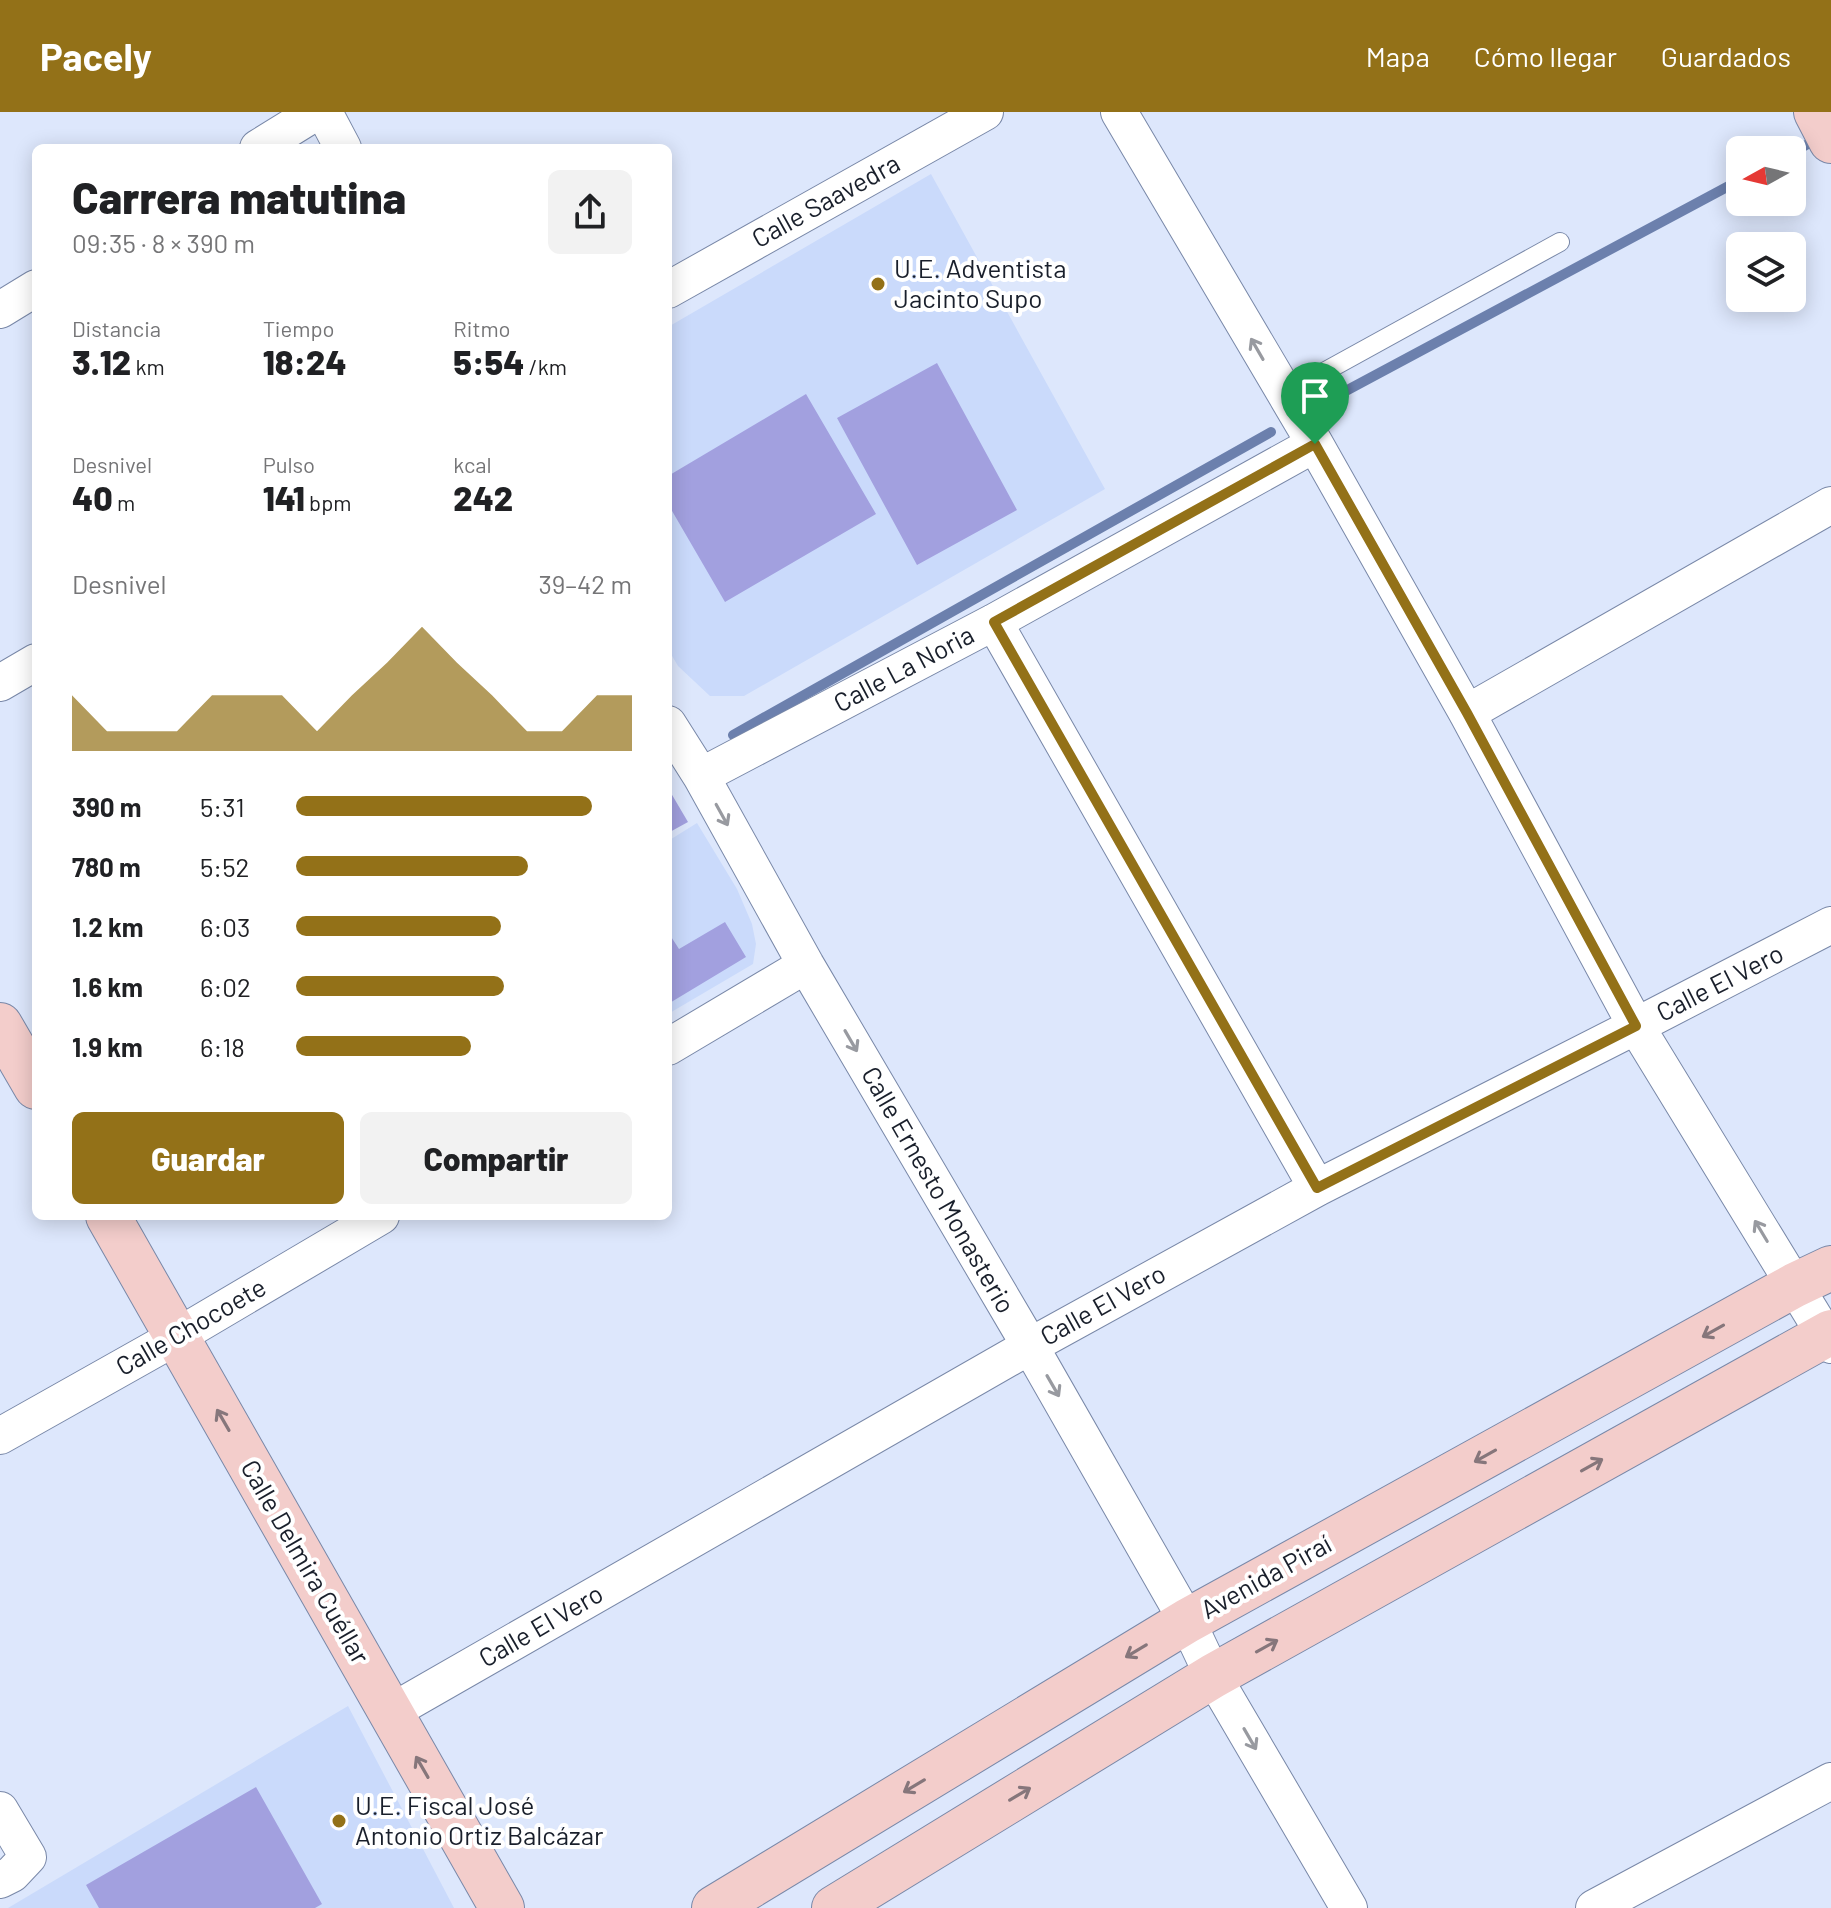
<!DOCTYPE html>
<html lang="es">
<head>
<meta charset="utf-8">
<style>
  body { margin:0; font-family:Barlow,sans-serif; background:#f2f2f2; color:#202124; height:100vh; display:flex; flex-direction:column; font-size:30px; white-space:nowrap }
  * { box-sizing:border-box; margin:0 }
  p { font-size:26px; color:#757577 }
  .icon { flex:none; width:44px; height:44px; fill:none; stroke:currentColor; stroke-width:2; stroke-linecap:round; stroke-linejoin:round }
  .map { position:relative; flex:1; overflow:hidden }
  .sheet { position:absolute; left:32px; top:32px; width:640px; height:1076px; display:flex; flex-direction:column; background:#fff; border-radius:12px; box-shadow:0 4px 20px #0003 }
  .sheet>* { flex:none }
  .needle { width:52px; rotate:262deg }
  .buttons { position:absolute; left:1726px; top:24px; display:grid; gap:16px }
  .buttons a { display:grid; place-items:center; width:80px; height:80px; border-radius:12px; background:#fff; box-shadow:0 4px 20px #0003; font-size:40px }
  .pin { position:absolute; display:grid; place-items:center; width:68px; height:68px; color:#fff; margin:-82px -34px; border-radius:50% 50% 50% 0; rotate:-45deg; box-shadow:0 0 8px #0007 }
  .pin .icon { rotate:45deg }
  .round { display:grid; place-items:center; flex:none; width:84px; height:84px; border-radius:12px; background:#f2f2f2 }
  .summary { display:flex; align-items:center; justify-content:space-between; height:136px; padding:0 40px }
  h1 { font-size:44px; font-weight:800; line-height:60px }
  .figures { display:grid; grid-template-columns:repeat(3,1fr); gap:12px; height:136px; padding:8px 40px }
  .figures div { display:grid; align-content:center }
  .figures b { font-size:34px; font-weight:800 }
  .figures small { font-size:22px; font-weight:400 }
  .figures p { font-size:22px }
  .chart { height:224px; padding:16px 40px }
  .chart p { display:flex; justify-content:space-between }
  .chart svg { width:100%; height:144px; margin-top:8px; fill:#937118; opacity:.7 }
  .primary-button { display:flex; gap:16px; margin-top:auto; padding:16px 40px }
  .primary-button a { flex:1; height:92px; border-radius:12px; background:#937118; color:#fff; font-size:32px; font-weight:800; line-height:92px; text-align:center }
  .primary-button a+a { background:#f2f2f2; color:#202124 }
  ul { padding:0 40px; list-style:none; font-size:26px }
  li { display:grid; grid-template-columns:128px 96px 1fr; align-items:center; height:60px }
  li i { height:20px; border-radius:10px; background:#937118 }
  header { display:flex; align-items:center; gap:48px; box-sizing:border-box; height:112px; padding:0 40px; background:#937118; color:#fff }
  header strong { font-size:38px }
  nav { display:flex; gap:44px; margin-inline-start:auto; font-size:28px }
  .map>svg:first-child { display:block }
  .built { fill:#cadafb }
  .lines { fill:none; stroke-linecap:round; stroke-linejoin:round }
  .stream { stroke:#6c80ad; stroke-width:10 }
  .building { fill:#a2a0df }
  .service-casing { stroke:#7988a8; stroke-width:20 }
  .minor-casing { stroke:#7988a8; stroke-width:38 }
  .secondary-casing { stroke:#7988a8; stroke-width:46 }
  .service { stroke:#fff; stroke-width:18 }
  .minor { stroke:#fff; stroke-width:36 }
  .secondary { stroke:#f3cdcb; stroke-width:44 }
  .oneway { stroke:#989aa0 }
  .oneway2 { stroke:#86767b }
  .route-casing { stroke:#fff; stroke-width:16 }
  .route { stroke:#937118; stroke-width:10 }
  .poi-dot { fill:#937118; stroke:#fff; stroke-width:3 }
  .labels { text-anchor:middle; stroke-width:8; stroke-linejoin:round; paint-order:stroke }
  .street-label { font-size:26px; fill:#191f2b; stroke:#fff }
  .poi-label { font-size:26px; fill:#191f2b; stroke:#fff; text-anchor:start }
</style>
</head>
<body>
<header>
<strong>Pacely</strong>
<nav><a>Mapa</a><a>Cómo llegar</a><a>Guardados</a></nav>
</header>
<div class="map">
<svg width="1831" height="1796" viewBox="0 0 1831 1796">
  <rect width="100%" height="100%" fill="#dde7fc"/>
  <path class="built" d="M931,62l174,315 -361,207h-34l-32,-30 -10,-17v-322z
    M697,711l40,66 15,35 4,20 -3,20 -85,50v-173z
    M348,1594l106,202h-446z"/>
  <g class="lines">
    <path class="stream" d="M1792,41l23,-13
      M1327,289l413,-221
      M733,623l538,-303"/>
  </g>
  <path class="building" d="M937,251l80,147 -100,55 -80,-147z
    M806,282l70,120 -151,88 -57,-98v-28z
    M668,676l20,34 -20,11z
    M725,810l21,35 -78,47v-72l11,17z
    M256,1675l66,117 -7,4h-216l-13,-23z"/>
  <g class="lines">
    <g class="service-casing">
      <path id="service" d="M1284,282l276,-152"/>
    </g>
    <g class="minor-casing">
      <path id="minor" d="M324,0l19,36
        M1119,0l196,332 152,269 169,313 195,319
        M258,36l58,-36
        M668,178l317,-178
        M0,198l36,-22
        M994,510l323,566
        M0,571l36,-21
        M1467,601l364,-208
        M668,612l33,52 105,189 224,381 157,275 26,55 136,232
        M701,664l293,-154 321,-178
        M668,935l138,-82
        M0,1324l176,-99 205,-121
        M391,1600l639,-366 287,-158 319,-162 195,-101
        M0,1698l28,47 -16,17 -12,6
        M1594,1796l237,-127"/>
    </g>
    <g class="secondary-casing">
      <path id="secondary" d="M1816,0l15,29
        M0,913l36,62
        M108,1104l394,692
        M714,1796l473,-287 608,-336 36,-17
        M834,1796l379,-232 618,-344"/>
    </g>
    <use href="#service" class="service"/>
    <use href="#minor" class="minor"/>
    <use href="#secondary" class="secondary"/>
  </g>
  <defs><path id="oneway-shaft" d="M-6 0H5M1.5-3L5.5 0L1.5 3" fill="none" stroke-width="1.6" stroke-linecap="round" stroke-linejoin="round" transform="scale(2)"/></defs>
  <g class="oneway">
    <use href="#oneway-shaft" transform="translate(1257 237) rotate(-120)"/>
    <use href="#oneway-shaft" transform="translate(722 703) rotate(61)"/>
    <use href="#oneway-shaft" transform="translate(851 929) rotate(60)"/>
    <use href="#oneway-shaft" transform="translate(1761 1119) rotate(-121)"/>
    <use href="#oneway-shaft" transform="translate(1053 1274) rotate(60)"/>
    <use href="#oneway-shaft" transform="translate(1250 1627) rotate(60)"/>
  </g>
  <g class="oneway2">
    <use href="#oneway-shaft" transform="translate(1713 1219) rotate(151)"/>
    <use href="#oneway-shaft" transform="translate(223 1308) rotate(-120)"/>
    <use href="#oneway-shaft" transform="translate(1485 1344) rotate(151)"/>
    <use href="#oneway-shaft" transform="translate(1592 1353) rotate(-29)"/>
    <use href="#oneway-shaft" transform="translate(1267 1534) rotate(-29)"/>
    <use href="#oneway-shaft" transform="translate(1136 1539) rotate(149)"/>
    <use href="#oneway-shaft" transform="translate(422 1655) rotate(-120)"/>
    <use href="#oneway-shaft" transform="translate(914 1674) rotate(149)"/>
    <use href="#oneway-shaft" transform="translate(1020 1682) rotate(-31)"/>
  </g>
  <g class="lines">
    <g class="route-casing">
      <path id="route" d="M1315,332l152,269 169,313 -319,162 -323,-566z"/>
    </g>
    <use href="#route" class="route"/>
  </g>
  <g class="poi-dot">
    <circle cx="878" cy="172" r="8"/>
    <circle cx="339" cy="1709" r="8"/>
  </g>
  <g class="labels">
    <g class="street-label">
      <text transform="translate(826 89) rotate(-29)" y="9">Calle Saavedra</text>
      <text transform="translate(904 557) rotate(-28)" y="9">Calle La Noria</text>
      <text transform="translate(1720 871) rotate(-27)" y="9">Calle El Vero</text>
      <text transform="translate(938 1078) rotate(60)" y="9">Calle Ernesto Monasterio</text>
      <text transform="translate(1103 1193) rotate(-29)" y="9">Calle El Vero</text>
      <text transform="translate(191 1215) rotate(-30)" y="9">Calle Chocoete</text>
      <text transform="translate(305 1450) rotate(60)" y="9">Calle Delmira Cuéllar</text>
      <text transform="translate(1266 1465) rotate(-29)" y="9">Avenida Piraí</text>
      <text transform="translate(541 1514) rotate(-30)" y="9">Calle El Vero</text>
    </g>
    <g class="poi-label">
      <text x="894" y="166">U.E. Adventista<tspan x="894" dy="30">Jacinto Supo</tspan></text>
      <text x="355" y="1703">U.E. Fiscal José<tspan x="355" dy="30">Antonio Ortiz Balcázar</tspan></text>
    </g>
  </g>
</svg>
<div class="buttons">
<a><svg class="needle" viewBox="-14 -14 28 28"><path d="M0-13l5 13h-10z" fill="#e53935"/><path d="M0 13l5-13h-10z" fill="#757577"/></svg></a>
<a><svg class="icon" aria-label="layers" viewBox="0 0 24 24"><path d="M12 4l9 5-9 5-9-5zM3 14l9 5 9-5"/></svg></a>
</div>
<div class="pin" style="left:1315px;top:332px;background:#1e9e55"><svg class="icon" aria-label="arrive" viewBox="0 0 24 24"><path d="M6 21V4h12l-3 4 3 4H6"/></svg></div>
<section class="sheet">
<div class="summary"><div><h1>Carrera matutina</h1><p>09:35 · 8 × 390 m</p></div><a class="round"><svg class="icon" aria-label="share" viewBox="0 0 24 24"><path d="M12 15V3M7 8l5-5 5 5M5 13v7h14v-7"/></svg></a></div>
<div class="figures">
<div><p>Distancia</p><b>3.12<small> km</small></b></div>
<div><p>Tiempo</p><b>18:24</b></div>
<div><p>Ritmo</p><b>5:54<small> /km</small></b></div>
</div>
<div class="figures">
<div><p>Desnivel</p><b>40<small> m</small></b></div>
<div><p>Pulso</p><b>141<small> bpm</small></b></div>
<div><p>kcal</p><b>242</b></div>
</div>
<div class="chart"><p><span>Desnivel</span>39–42 m</p>
<svg viewBox="0 0 160 44" preserveAspectRatio="none"><path d="M0 44V27L10 38L20 38L30 38L40 27L50 27L60 27L70 38L80 27L90 17L100 6L110 17L120 27L130 38L140 38L150 27L160 27V44z"/></svg>
</div>
<ul>
<li><b>390 m</b>5:31<i style="width:88%"></i></li>
<li><b>780 m</b>5:52<i style="width:69%"></i></li>
<li><b>1.2 km</b>6:03<i style="width:61%"></i></li>
<li><b>1.6 km</b>6:02<i style="width:62%"></i></li>
<li><b>1.9 km</b>6:18<i style="width:52%"></i></li>
</ul>
<div class="primary-button"><a>Guardar</a><a>Compartir</a></div>
</section>
</div>
</body>
</html>
